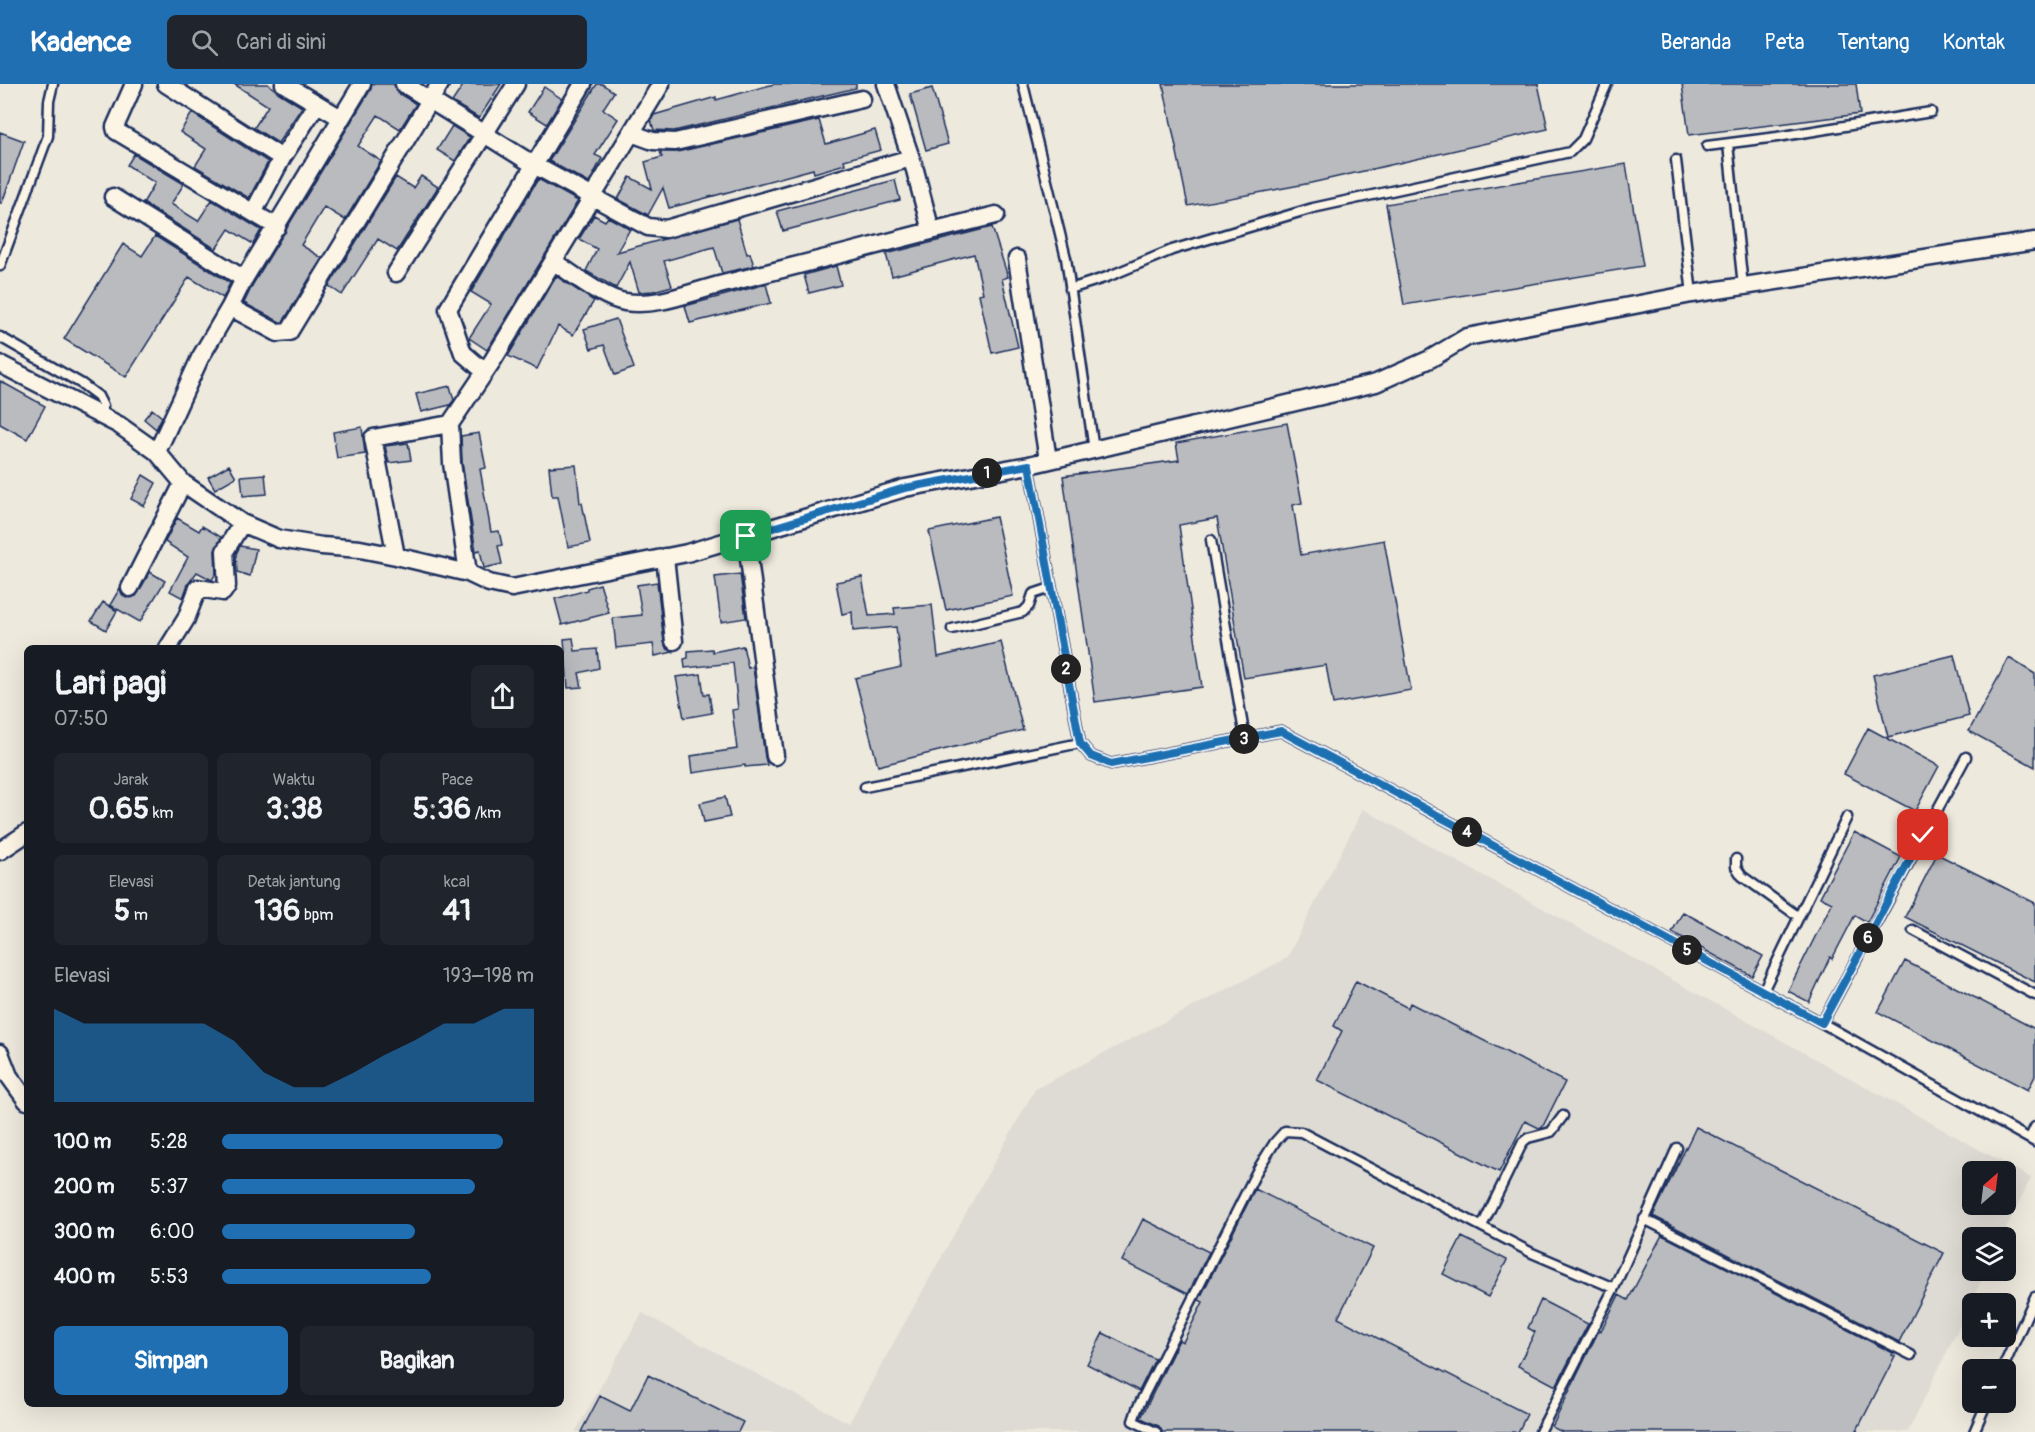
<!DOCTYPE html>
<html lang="id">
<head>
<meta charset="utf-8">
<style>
  body { margin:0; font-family:Pangolin,sans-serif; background:#20242c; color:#f1f3f6; height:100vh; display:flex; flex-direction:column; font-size:22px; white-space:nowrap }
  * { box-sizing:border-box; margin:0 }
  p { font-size:20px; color:#9ea1a6 }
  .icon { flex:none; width:33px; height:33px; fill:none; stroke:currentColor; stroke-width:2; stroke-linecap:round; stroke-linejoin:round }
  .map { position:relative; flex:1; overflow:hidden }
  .details { position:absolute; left:24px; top:561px; width:540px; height:762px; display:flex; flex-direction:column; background:#171b24; border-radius:9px; box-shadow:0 6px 24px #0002 }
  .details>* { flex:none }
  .needle { width:39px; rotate:28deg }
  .fabs { position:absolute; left:1962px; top:1077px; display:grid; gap:12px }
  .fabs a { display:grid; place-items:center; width:54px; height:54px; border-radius:9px; background:#171b24; box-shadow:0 6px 24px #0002; font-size:30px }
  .pin { position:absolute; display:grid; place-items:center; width:51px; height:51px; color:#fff; margin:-26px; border-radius:12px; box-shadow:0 3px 9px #0006 }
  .km { position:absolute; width:30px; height:30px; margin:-15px; border-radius:50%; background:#222; color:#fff; font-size:16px; line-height:30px; text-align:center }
  .round { display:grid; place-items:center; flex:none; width:63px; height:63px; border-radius:9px; background:#20242c }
  .head { display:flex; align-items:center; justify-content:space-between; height:102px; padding:0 30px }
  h1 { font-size:33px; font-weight:800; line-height:45px }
  .metrics { display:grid; grid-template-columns:repeat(3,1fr); gap:9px; height:102px; padding:6px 30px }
  .metrics div { display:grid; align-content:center; border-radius:9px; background:#20242c; text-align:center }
  .metrics b { font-size:30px; font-weight:800 }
  .metrics small { font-size:16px; font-weight:400 }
  .metrics p { font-size:16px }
  .chart { height:168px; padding:12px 30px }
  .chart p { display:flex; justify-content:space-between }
  .chart svg { width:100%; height:108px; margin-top:6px; fill:#1f6fb2; opacity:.7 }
  .primary-button { display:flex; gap:12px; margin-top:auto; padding:12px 30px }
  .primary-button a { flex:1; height:69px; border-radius:9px; background:#1f6fb2; color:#fff; font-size:24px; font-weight:800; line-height:69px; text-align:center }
  .primary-button a+a { background:#20242c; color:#f1f3f6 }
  ul { padding:0 30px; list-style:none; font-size:20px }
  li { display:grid; grid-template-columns:96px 72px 1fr; align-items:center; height:45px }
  li i { height:15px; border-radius:8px; background:#1f6fb2 }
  header { display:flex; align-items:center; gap:36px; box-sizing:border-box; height:84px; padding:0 30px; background:#1f6fb2; color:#fff }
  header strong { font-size:28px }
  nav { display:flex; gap:33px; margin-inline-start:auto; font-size:21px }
  .search { width:420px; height:54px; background:#20242c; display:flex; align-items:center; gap:15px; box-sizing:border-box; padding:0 21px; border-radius:9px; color:#9ea1a6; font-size:22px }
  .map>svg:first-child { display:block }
  .built { fill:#dedbd4; fill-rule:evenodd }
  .building { fill:#babbbe; stroke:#1b2f5e; stroke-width:1.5 }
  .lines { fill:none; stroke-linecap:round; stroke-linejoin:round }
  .lane-casing { stroke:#1b2f5e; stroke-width:13 }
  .street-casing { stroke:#1b2f5e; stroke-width:21 }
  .lane { stroke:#fcf5e5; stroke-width:8 }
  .street { stroke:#fcf5e5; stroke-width:16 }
  .route-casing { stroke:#fff; stroke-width:12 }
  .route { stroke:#1f6fb2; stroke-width:8 }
</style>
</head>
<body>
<header>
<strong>Kadence</strong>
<div class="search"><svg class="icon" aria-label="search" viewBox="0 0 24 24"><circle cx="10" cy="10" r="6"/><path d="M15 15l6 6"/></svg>Cari di sini</div>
<nav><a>Beranda</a><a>Peta</a><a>Tentang</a><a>Kontak</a></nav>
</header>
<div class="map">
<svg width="2035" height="1348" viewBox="0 0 2035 1348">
  <rect width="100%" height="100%" fill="#eee9dd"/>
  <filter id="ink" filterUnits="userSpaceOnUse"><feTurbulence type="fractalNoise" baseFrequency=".0167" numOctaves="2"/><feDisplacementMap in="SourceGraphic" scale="12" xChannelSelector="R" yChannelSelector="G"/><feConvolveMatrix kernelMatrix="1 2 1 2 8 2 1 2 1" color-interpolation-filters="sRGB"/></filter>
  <g filter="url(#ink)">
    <path class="built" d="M1363,725l668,369 -29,59 -30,1v32l14,1 -78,161h-1333l67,-119 207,110 186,-334 252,-131zM1972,1088h34v32h-34z"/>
    <path class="building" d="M234,0h34l11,9 23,14 -24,36 -24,-15 14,-22z
      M372,0h22l4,9 18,11 -16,25 -22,-14 -20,31 23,15 -36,59 -21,-13 -23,38 21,13 -39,64h-3l-36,-19 9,-19 118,-195z
      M464,0h37l-22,34 -27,-16z
      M597,0h5l12,8 -11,17 15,10 -23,36 7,3 -13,25 -40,-22z
      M774,0h82v4l-182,43 -20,-1 -3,-9 3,-6 62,-18v3z
      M1163,0h375l10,45 -237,54 -123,23z
      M1682,0h174l4,30 -171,21z
      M544,3l18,12 -15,25 -19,-12z
      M932,4l16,56 -22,6 -16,-56z
      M192,29l76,49 -19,36 -54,-32 11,-17 -26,-17z
      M819,36l7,24 49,-14 6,20 -37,10 1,4 -31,9 -1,-4 -144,39 -6,-20 -15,27 -30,-16 12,-22 22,12 -7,-27 17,-5 -2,-5h17z
      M452,42l18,11 -15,24 -18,-11z
      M0,48l24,9 -22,62h-2z
      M134,70l50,30 -13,20 27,17 14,-21 49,30 -8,14 -24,-15 -13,20 -73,-46 12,-20 -28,-18z
      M1626,80l17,102 -239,39 -18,-101z
      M421,92l17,11 -41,64 -19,-12 -36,56 -13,-9 67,-109 17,11z
      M538,95l40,22 -91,149 -18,-12 22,-34 -20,-12z
      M895,96l5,20 -117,31 -6,-20z
      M594,131l11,6 3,-4 22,12 -13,23 120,-33 10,35 3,-1 4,13 -32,7 -8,-26 -50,14 8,25 -19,5 -14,1 -9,-30 -14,26 -30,-17 11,-22 -18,-10z
      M992,143l16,50 -6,2 16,68 -26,6 -13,-59 4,-1 -9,-39 -82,22 -6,-22z
      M155,152l75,47 -7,15 -34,-21 -63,100 -62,-38 59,-95 19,12z
      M836,182l5,19 -32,8 -5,-18z
      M556,192l38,25 -21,34 -15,-9 -21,43 -29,-13z
      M766,200l5,19 -81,20 -5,-17z
      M616,235l18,49 -19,7 -11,-30 -13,4 -7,-20z
      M0,297l45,25 -18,33 -27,-15z
      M450,302l4,14 -4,5 -29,7 -5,-18z
      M152,325l10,8 -6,12 -12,-10z
      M1287,339l15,80 -9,2 8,50 83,-15 27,150 -78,14 -7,-39 -82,13 -27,-160 -38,7 23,162 -107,15 -32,-226 116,-16 -3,-17z
      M362,343l3,27 -28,4 -4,-26z
      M479,349l7,35 -6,1 11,63 8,-1 3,14 -4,1 4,18 -18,4 -4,-18 -4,1 -2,-12 -12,-77 -1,-26z
      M408,359l3,17 -22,3 -4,-17z
      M229,381l7,12 -21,12 -7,-12z
      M576,381l4,38h2l8,40 -22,4 -10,-51h-6l-3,-29z
      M265,390l2,20 -24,2 -2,-20z
      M143,391l13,8 -12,23 -13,-7z
      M996,433l17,79 -67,14 -17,-79z
      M177,434l22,13 3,-5 19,11 -6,14 1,22 -4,7 -15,-8 -9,12 -5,14 -13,-7 18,-34 -23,-15z
      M240,462l16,3 -6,27 -13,-4 -1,-18z
      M150,488l15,9 -25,41 -30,-17 10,-17 2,6 4,4 10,-2z
      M740,490l6,44 -25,4 -6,-45z
      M862,493l7,39 26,-2 -1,-6 38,-3 6,52 63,-15 22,88 -145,36 -23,-88 46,-11 -5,-40 -43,4 -1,-19 -10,2 -6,-32z
      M657,498l7,60 2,6 7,4 -18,4 -2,-12 -37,4 -3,-30 29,-3 -5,-30z
      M600,500l9,29 -47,12 -7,-26 32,-9v-2z
      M103,518l14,9 -11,19 -15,-9z
      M573,554l2,13 22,-2 2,19 -20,5 3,14 -14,1 -4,-49z
      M743,562l5,22 5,-1 12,90 2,8 -22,2v-2l-52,8 -2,-17 46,-7 -5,-39 6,-1 -5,-46 -48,5 -1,-9 4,-1v-7l24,-2 1,3z
      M1954,571l15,61 -81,21 -15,-62z
      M2009,574l26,16v93l-66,-36z
      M701,590l3,21 5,-1 3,19 -28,5 -8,-41z
      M1868,644l71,38 -24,45 -71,-37z
      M725,713l5,20 -26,5 -4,-19z
      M1854,748l47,25 -34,65 -12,-7 -23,44 -2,-2 -21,45 -21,-11 44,-88 -12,-6z
      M1937,770l98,49v79l-130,-65z
      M1683,828l80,44 -11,20 -80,-44z
      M1905,877l130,68v47l-7,14 -150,-78z
      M1356,897l52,27 2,-5 155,79 -23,46h-3l-14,-7 -26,51 -182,-92 25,-49 -8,-5z
      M1696,1043l248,126 -45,89 -246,-126z
      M1255,1105l118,59 -35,70 189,96 -9,18h-356l-3,-6 -18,-8 38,-78 4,2 20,-40 -4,-2z
      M1143,1135l66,33 -21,42 -66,-33z
      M1662,1151l231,118 -1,2 3,1 -39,76h-294l-10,-5 47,-97 2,1 18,-36 9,5z
      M1462,1153l45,23 -19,37 -45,-23z
      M1541,1216l47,24 -32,62 -38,-20 17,-34 -7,-4z
      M1103,1249l52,26 -16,32 -52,-27z
      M648,1291l95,47 -5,10h-157l19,-36 30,15z"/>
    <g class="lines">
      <g class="lane-casing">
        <path id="lane" d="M1023,0l43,174 28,192
          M1728,60l15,142
          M1707,62l70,-9 154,-25
          M1676,76l16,134
          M0,182l48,-130 1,-35 4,-17
          M1070,205l37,-12 65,-27 141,-42 257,-56 13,-13 24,-55
          M0,253l82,47 16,12 5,10 -4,9
          M1029,381l51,278 11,13 20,8 170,-33 541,292 213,119
          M1211,456l34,198
          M952,545l71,-17 6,-6 4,-12 18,-6
          M865,703l215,-44
          M1736,775v8l6,9 57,41
          M1913,846l122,65
          M1763,907l84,-174
          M1822,939l144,-266
          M2030,1054l5,-11
          M1644,1135l267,136
          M1482,1142l41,-84 5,-4 23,-6 12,-16
          M2002,1286l33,-73
          M1156,1348l-23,-11 4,-12 121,-240 17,-27 10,-11 16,1 231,121 82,35
          M1540,1348l74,-144 63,-140
          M1974,1348l13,-30"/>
      </g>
      <g class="street-casing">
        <path id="street" d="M134,0l-19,43 1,4 161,96
          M166,0l116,74 35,-54
          M284,0l57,34
          M404,0l130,81 114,62 18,2 245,-71
          M631,49l22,8 22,1 187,-43
          M113,113l131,82
          M253,129l29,-55
          M931,147l65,-16
          M1017,175l31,201
          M554,178c19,12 50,37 71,40 34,5 65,-10 98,-18 69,-17 139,-35 208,-53l-16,-61 -29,-86
          M396,189l120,-189
          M230,223l14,-28 118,-195
          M0,280l119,61 38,27 26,31 59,40 37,16 43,7 38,3 36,7 72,17 21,10 23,5 175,-35 218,-65 124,-23 347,-82 54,-24 37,-22 225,-43 343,-53
          M485,288l-22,-19 -15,-44 135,-225
          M157,368l43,-94 30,-51 48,26 11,-1 151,-248
          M746,452l29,220
          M396,472l-23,-118 77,-14
          M665,473l9,84
          M468,489l-16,-110 -2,-39 43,-64 168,-276
          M130,504l53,-105
          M168,564l18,-29 12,-31 25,4 4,-6 -2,-35 17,-28
          M0,767l27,-18
          M0,969l9,23 18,25"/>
      </g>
      <use href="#lane" class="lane"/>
      <use href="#street" class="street"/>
    </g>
  </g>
  <g class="lines" filter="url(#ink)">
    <g class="route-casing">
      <path id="route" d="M746,452l159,-48 124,-23 51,278 11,13 20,8 170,-33 541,292 101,-188"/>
    </g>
    <use href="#route" class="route"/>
  </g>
</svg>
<div class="fabs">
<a><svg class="needle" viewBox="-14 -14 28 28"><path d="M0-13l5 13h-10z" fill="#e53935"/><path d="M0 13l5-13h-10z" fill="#9ea1a6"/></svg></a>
<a><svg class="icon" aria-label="layers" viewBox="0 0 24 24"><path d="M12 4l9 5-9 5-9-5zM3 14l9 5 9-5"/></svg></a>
<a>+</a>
<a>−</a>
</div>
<div class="pin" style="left:746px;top:452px;background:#1e9e55"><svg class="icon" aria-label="arrive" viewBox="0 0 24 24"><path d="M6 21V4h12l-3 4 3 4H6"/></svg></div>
<div class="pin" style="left:1923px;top:751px;background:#d93025"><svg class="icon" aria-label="check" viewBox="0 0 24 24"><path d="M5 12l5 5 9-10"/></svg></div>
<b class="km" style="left:987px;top:389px">1</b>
<b class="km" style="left:1066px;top:585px">2</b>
<b class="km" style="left:1244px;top:655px">3</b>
<b class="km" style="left:1467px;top:748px">4</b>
<b class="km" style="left:1687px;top:866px">5</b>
<b class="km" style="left:1868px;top:854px">6</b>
<section class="details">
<div class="head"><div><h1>Lari pagi</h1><p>07:50</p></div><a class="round"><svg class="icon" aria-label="share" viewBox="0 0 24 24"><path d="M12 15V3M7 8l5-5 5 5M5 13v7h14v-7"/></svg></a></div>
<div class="metrics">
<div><p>Jarak</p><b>0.65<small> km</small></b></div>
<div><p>Waktu</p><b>3:38</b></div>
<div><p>Pace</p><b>5:36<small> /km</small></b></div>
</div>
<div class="metrics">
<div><p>Elevasi</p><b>5<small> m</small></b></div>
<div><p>Detak jantung</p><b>136<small> bpm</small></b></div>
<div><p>kcal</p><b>41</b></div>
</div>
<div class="chart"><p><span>Elevasi</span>193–198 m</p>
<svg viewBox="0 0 160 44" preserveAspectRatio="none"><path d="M0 44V6L10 12L20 12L30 12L40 12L50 12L60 19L70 32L80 38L90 38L100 32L110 25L120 19L130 12L140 12L150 6L160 6V44z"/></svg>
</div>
<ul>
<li><b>100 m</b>5:28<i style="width:90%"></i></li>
<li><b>200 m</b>5:37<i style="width:81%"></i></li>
<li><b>300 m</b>6:00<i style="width:62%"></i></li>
<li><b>400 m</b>5:53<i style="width:67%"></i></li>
</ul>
<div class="primary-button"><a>Simpan</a><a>Bagikan</a></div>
</section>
</div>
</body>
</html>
